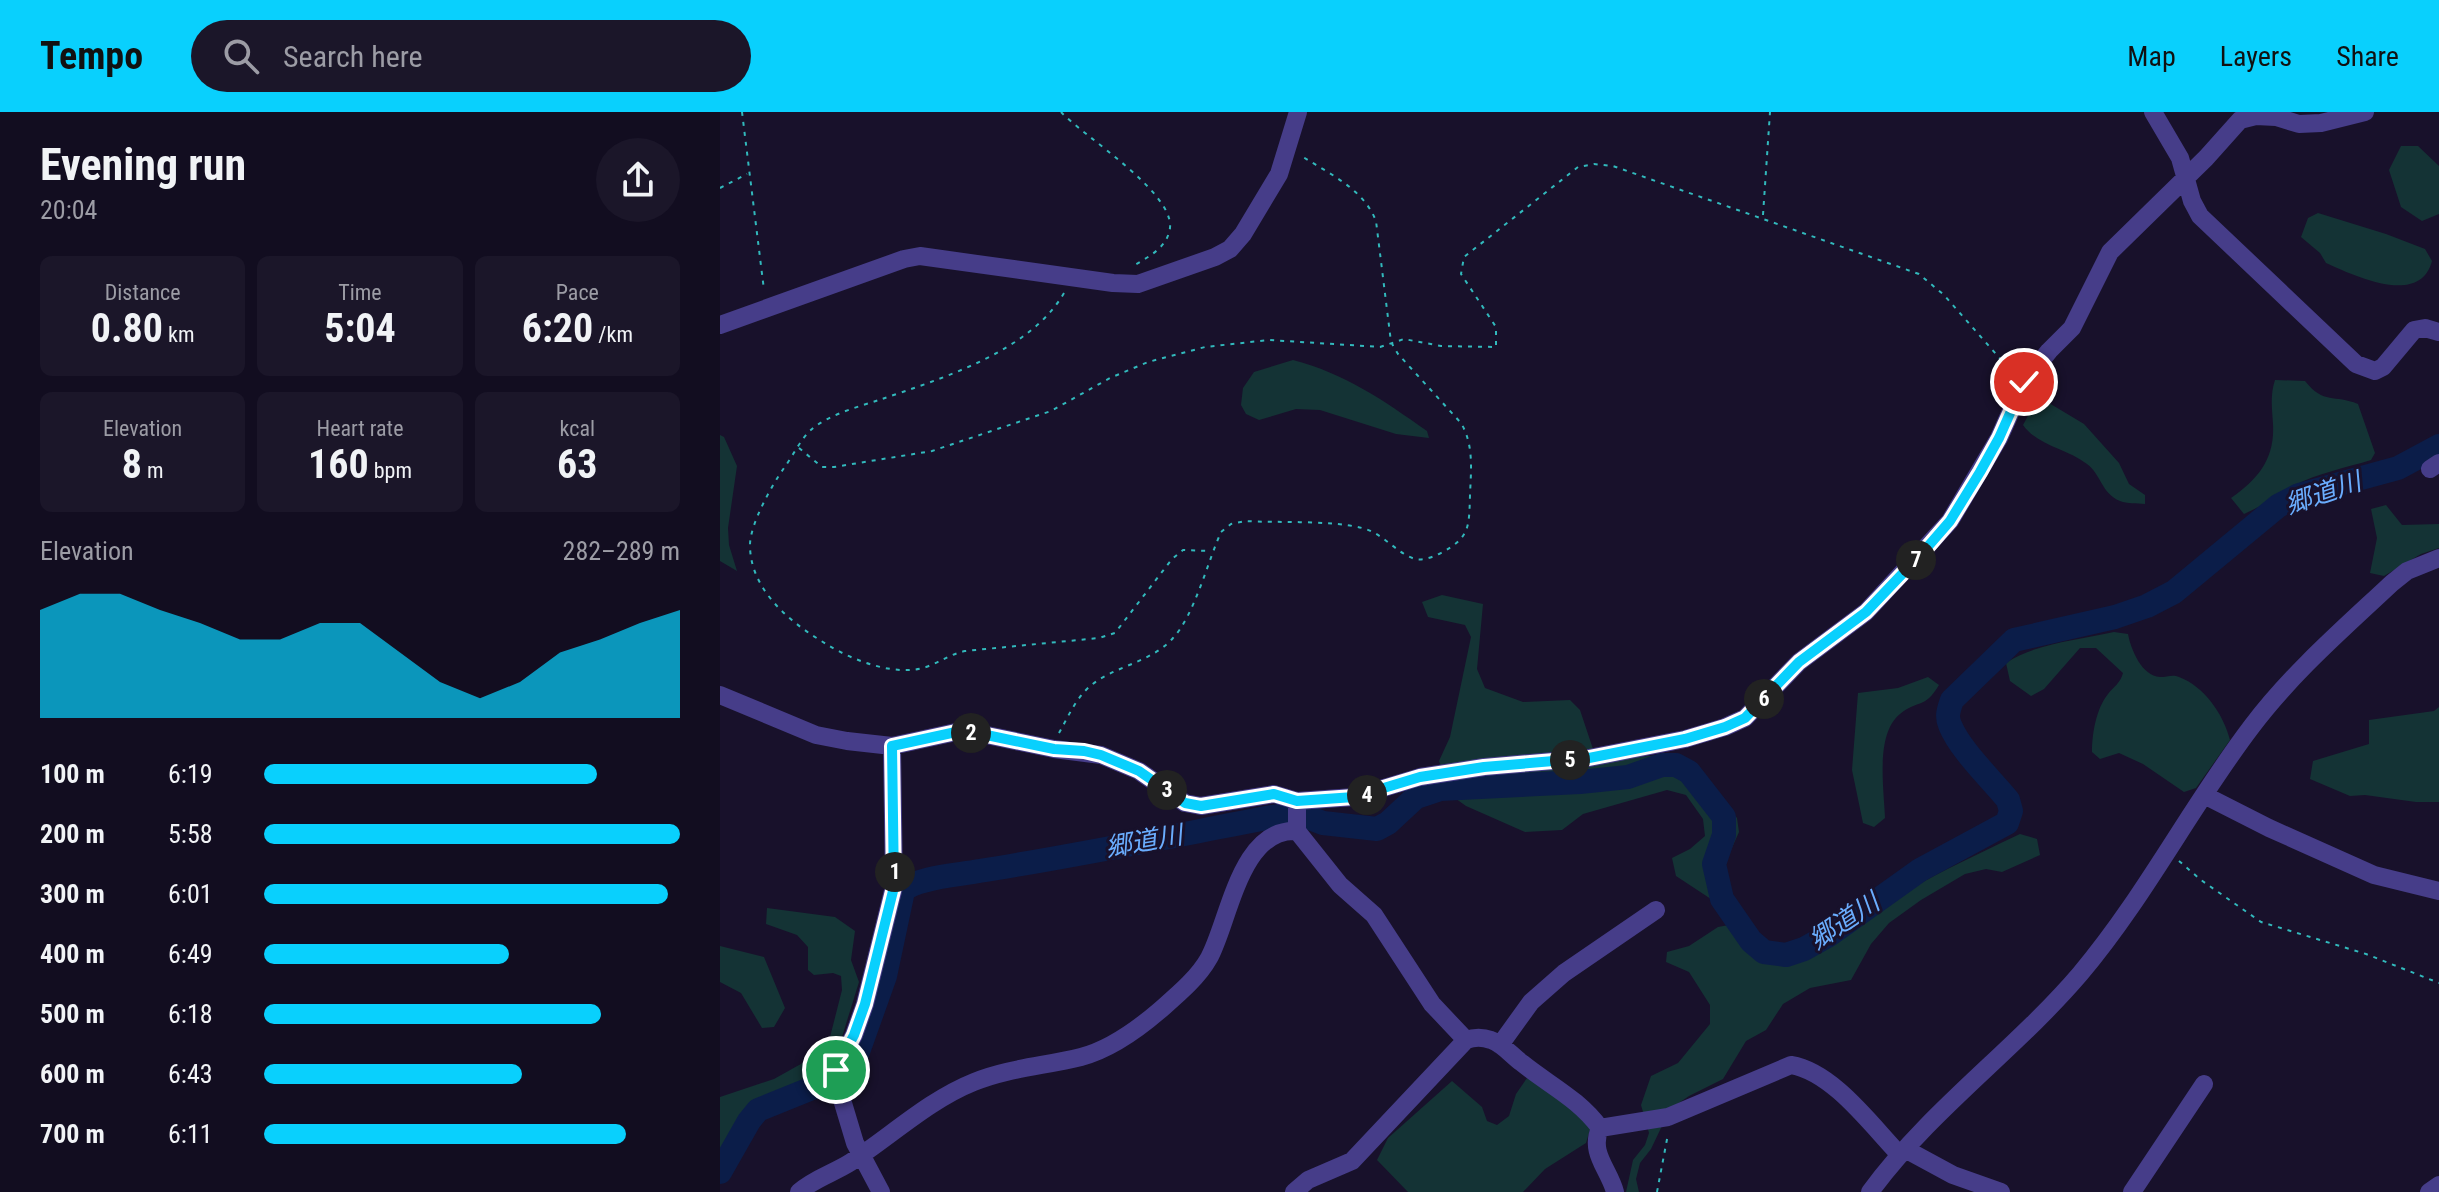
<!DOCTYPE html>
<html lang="en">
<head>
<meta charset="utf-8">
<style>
  body { margin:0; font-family:"Roboto Condensed","Noto Sans JP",sans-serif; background:#1b1629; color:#f1f3f6; height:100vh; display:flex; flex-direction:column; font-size:30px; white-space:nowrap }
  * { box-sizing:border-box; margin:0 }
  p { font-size:26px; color:#9c9ca5 }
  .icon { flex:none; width:44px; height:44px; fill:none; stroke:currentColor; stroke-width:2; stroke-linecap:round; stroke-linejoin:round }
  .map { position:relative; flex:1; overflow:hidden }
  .side { display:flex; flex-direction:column; background:#120d20; width:720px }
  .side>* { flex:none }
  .pin { position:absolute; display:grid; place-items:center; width:68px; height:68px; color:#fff; margin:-34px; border:4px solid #fff; border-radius:50%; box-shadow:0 2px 8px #0007 }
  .km { position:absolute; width:40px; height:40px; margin:-20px; border-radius:50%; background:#222; color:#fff; font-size:22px; line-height:40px; text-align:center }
  .round { display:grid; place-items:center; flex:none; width:84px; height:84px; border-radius:42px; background:#1b1629 }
  .headline { display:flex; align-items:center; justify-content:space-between; height:136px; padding:0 40px }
  h1 { font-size:44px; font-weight:700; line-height:60px }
  .stats { display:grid; grid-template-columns:repeat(3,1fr); gap:12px; height:136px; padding:8px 40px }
  .stats div { display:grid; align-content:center; border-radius:12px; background:#1b1629; text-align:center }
  .stats b { font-size:40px; font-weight:700 }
  .stats small { font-size:22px; font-weight:400 }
  .stats p { font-size:22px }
  .chart { height:224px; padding:16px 40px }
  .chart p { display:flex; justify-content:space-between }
  .chart svg { width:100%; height:144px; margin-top:8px; fill:#09d0fd; opacity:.7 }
  ul { padding:0 40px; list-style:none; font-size:26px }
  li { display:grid; grid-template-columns:128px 96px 1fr; align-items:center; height:60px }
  li i { height:20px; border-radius:10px; background:#09d0fd }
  header { display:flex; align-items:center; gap:48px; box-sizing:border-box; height:112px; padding:0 40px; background:#09d0fd; color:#111 }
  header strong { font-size:38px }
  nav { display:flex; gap:44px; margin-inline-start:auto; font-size:28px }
  .search { width:560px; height:72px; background:#1b1629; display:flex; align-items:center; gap:20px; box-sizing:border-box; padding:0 28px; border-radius:44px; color:#9c9ca5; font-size:30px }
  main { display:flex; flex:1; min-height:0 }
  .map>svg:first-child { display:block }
  .green { fill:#143335 }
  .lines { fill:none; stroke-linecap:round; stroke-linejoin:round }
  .river { stroke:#0b1d49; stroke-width:24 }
  .path { stroke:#32b9bc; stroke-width:2; stroke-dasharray:4 6; stroke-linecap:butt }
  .minor { stroke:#463d89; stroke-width:18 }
  .route-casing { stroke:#fff; stroke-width:16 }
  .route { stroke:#09d0fd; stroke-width:10 }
  .labels { text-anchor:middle; stroke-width:6; stroke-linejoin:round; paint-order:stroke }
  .water-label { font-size:26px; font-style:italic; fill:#6aadfe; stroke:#18112b }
</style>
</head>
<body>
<header>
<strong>Tempo</strong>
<div class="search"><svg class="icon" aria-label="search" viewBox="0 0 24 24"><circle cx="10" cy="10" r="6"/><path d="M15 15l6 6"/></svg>Search here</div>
<nav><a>Map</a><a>Layers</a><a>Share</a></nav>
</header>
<main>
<section class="side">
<div class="headline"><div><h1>Evening run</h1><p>20:04</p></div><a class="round"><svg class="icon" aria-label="share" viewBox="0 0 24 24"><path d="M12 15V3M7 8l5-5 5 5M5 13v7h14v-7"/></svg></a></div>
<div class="stats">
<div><p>Distance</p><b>0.80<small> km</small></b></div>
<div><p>Time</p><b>5:04</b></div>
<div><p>Pace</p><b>6:20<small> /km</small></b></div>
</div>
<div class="stats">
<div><p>Elevation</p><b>8<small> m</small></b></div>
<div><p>Heart rate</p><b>160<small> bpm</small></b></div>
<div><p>kcal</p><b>63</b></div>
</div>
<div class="chart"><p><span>Elevation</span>282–289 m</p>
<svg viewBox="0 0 160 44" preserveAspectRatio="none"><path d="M0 44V11L10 6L20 6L30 11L40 15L50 20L60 20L70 15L80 15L90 24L100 33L110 38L120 33L130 24L140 20L150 15L160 11V44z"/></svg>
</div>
<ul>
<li><b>100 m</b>6:19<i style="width:80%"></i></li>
<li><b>200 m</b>5:58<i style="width:100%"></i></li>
<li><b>300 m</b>6:01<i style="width:97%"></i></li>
<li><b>400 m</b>6:49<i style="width:59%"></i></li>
<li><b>500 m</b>6:18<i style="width:81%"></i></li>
<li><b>600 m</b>6:43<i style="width:62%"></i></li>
<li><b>700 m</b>6:11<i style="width:87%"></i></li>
</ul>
</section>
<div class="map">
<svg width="1719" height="1080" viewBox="0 0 1719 1080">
  <rect width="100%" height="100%" fill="#18112b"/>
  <path class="green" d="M1681,34h17l21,20v48l-17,7 -21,-14 -12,-37z
    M1598,101l68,21 39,15 7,12c-12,46 -77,15 -106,2l-6,-10 -19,-16 7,-19z
    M573,248c53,14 90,40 134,71l2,7 -33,-4 -76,-24 -24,-1 -37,11 -13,-6 -5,-9 2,-17 11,-16z
    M1555,268l30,1c19,24 29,13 53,23l17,49 -4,7c-26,8 -53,13 -78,26 -16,10 -31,20 -49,28l-13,-16c27,-19 44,-39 42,-74 -1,-16 -3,-29 2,-44z
    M1316,289l13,2 35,21 35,39 10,21 16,11v9c-8,-1 -18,0 -25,-3 -19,-8 -19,-27 -33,-37 -21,-16 -49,-18 -64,-39z
    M0,323l4,2 13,29 -9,62 1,17 8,26 -17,-10z
    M1666,393l16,20 37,-1v24l-18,6 -37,22 -14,-3 7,-35 -6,-29z
    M722,483l41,9 -6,65 8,19 38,14 47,-2 10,10 14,42 41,5 27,-2 36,15 39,48 2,14 -12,27 -3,17 4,13 -11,14 -41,-27 -4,-18 18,-9 15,-13 -2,-17 -17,-24 -19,-5 -84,24 -21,16 -37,2 -59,-26 -14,-10 -13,-35 11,-24 21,-100 -6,-12 -37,-8 -6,-15z
    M1394,520l14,2c3,16 14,42 32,43 7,0 13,-3 19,0 25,9 45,38 51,63l-34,48 -12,4 -41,-28 -24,-11 -19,6 -8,-7c0,-18 4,-43 16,-58 6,-8 12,-10 15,-21l-27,-25h-16l-36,41 -13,7 -21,-15 -4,-18c30,-20 73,-23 108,-31z
    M1208,565l11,8c-15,25 -21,14 -39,29 -25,20 -16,75 -15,104l-11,9 -11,-4 -11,-53 6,-77 40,-5z
    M1719,595v95h-23l-51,-7 -15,1 -40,-17 3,-18 56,-17v-24l65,-9z
    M1300,722l17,5 3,16 -38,17 -16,-3 -21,5 -44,26 -32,23 -18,21 -20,36 -41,8 -27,16 -17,26 -20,11 -23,38 -34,17 -19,13 -19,40 -11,14 -4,16 3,13h-13l7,-32 12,-15 4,-12 -8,-28 10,-29 27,-13 32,-39v-19l-21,-33 -23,-10 1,-10 22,-6 29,-19 11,-2c14,19 24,39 50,39 41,0 69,-35 100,-56 44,-29 93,-51 141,-74z
    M47,796l68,9 20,14 -4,29 8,22 -22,71 -17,23 -62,29 -20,15 -18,33v-56l54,-18 34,-19 21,-19 13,-51 -1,-14 -8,-3 -19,2 -6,-5v-23l-11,-12 -31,-11z
    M0,834l44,11 21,51 -11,19 -12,1 -21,-35 -21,-11z
    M807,966l43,20 22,25 -6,20 -41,26 -22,23h-115l-31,-32 11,-22 64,-57 30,26 5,14 10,4 12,-9 7,-22z"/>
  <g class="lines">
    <path class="river" d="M0,1060l29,-51 9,-11 84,-34 12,-13 31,-87 18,-85c13,-14 57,-16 76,-20 102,-16 203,-37 304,-56h19l21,8 54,6 11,-6 28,-26 24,-8 140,-7 48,-5 34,-12h14l13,7 35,45v18l-10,29 8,35 29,42 13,11 22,3 18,-6 25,-14 91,-65 87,-47 4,-12 -3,-11c-17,-21 -48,-50 -58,-75 -4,-9 -1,-16 2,-25l62,-60 101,-23 32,-11 27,-14 104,-86 21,-11 99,-27 41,-22"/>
    <path class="path" d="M22,0l22,178
      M341,0c22,24 113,80 109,116 -3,21 -23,29 -38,39
      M0,76l27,-14
      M1043,103l7,-103
      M344,181c-34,59 -124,86 -185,107 -21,7 -49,14 -67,29 -11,9 -19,27 -28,39 -12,17 -34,56 -34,77 0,46 42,79 78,100 26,16 68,32 98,22 14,-5 25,-13 39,-16l134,-13 16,-5 57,-74 11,-9 27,1
      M79,336l23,19h12l98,-16 119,-40 59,-33 38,-16 57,-15 64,-7 111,7 24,-8 37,7 55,1v-20l-35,-53 3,-17 114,-90 16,-3 19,2 306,108 25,21 67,76
      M339,621c9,-16 16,-33 30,-46 24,-21 62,-24 84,-49 21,-22 35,-77 48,-106l10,-8 14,-3c34,2 86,-1 117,7 21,5 34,25 53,31 8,2 17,-2 24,-5 31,-16 30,-26 31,-59 1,-25 4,-50 -9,-72l-63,-69 -7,-12 -15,-121c-13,-33 -47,-47 -76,-66
      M1459,749l22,19 60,42 105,32 73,29
      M937,1080l11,-58"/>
    <path class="minor" d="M1433,0l27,46 12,43 8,15 156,148 19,7 8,-4 31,-37 11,-2 14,4
      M0,213l184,-66 16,-3 193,27 25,1 77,-27 15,-8 13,-15 36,-60 19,-62
      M1710,357l9,-6
      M0,583l96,40 31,6 45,5 64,-14 21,1 77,16 47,6 38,16 46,32 16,3 73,-12 23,7 57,-4 66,-20 64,-10 105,-9 96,-19 40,-12 20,-9 54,-56 67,-50 84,-91 49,-83 25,-56 25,-31 23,-23 38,-76 96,-94 34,-38 16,-4 20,1 23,7 22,-1 44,-11
      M1484,683l65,33 105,47 65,16
      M577,689v30l43,54 34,30 58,89 34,36
      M780,933l31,-43 33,-29 92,-63
      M1185,1037l48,26 48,17
      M79,1080c16,-14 35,-19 52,-30 40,-26 78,-62 123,-80 34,-14 71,-16 107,-25 27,-7 57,-28 78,-46 17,-15 39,-33 50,-53 20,-36 31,-131 88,-127
      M161,1080l-26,-49 -18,-60 -1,-13 18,-35 11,-31 29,-117 -2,-141
      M574,1080l14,-12 44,-19 114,-121c8,-3 17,-3 25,0 12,4 21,16 31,23 27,22 57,36 78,65
      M895,1080c-6,-23 -26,-39 -15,-64l68,-11 123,-52c42,7 80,60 109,90
      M1150,1080c60,-82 145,-142 210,-218 65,-77 111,-168 172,-248 40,-53 92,-98 140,-143l15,-12 32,-13
      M1412,1080l72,-108
      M1709,1080l10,-7"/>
  </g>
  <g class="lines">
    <g class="route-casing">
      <path id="route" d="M116,958l18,-35 11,-31 29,-117 -2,-141 64,-14 21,1 77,16 30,2 17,4 38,16 46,32 16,3 73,-12 23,7 57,-4 66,-20 64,-10 105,-9 96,-19 40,-12 20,-9 54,-56 67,-50 58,-61 26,-30 30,-49 19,-34 25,-56"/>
    </g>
    <use href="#route" class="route"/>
  </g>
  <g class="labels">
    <g class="water-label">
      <text transform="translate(1603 381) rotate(-19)" y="9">郷道川</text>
      <text transform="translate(424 729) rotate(-10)" y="9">郷道川</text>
      <text transform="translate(1124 809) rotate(-34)" y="9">郷道川</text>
    </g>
  </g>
</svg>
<div class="pin" style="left:116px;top:958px;background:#1e9e55"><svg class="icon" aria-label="arrive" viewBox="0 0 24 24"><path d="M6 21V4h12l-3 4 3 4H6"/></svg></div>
<div class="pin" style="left:1304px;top:270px;background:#d93025"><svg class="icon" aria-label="check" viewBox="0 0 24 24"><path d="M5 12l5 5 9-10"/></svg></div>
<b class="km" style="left:175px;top:760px">1</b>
<b class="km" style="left:251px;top:621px">2</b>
<b class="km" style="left:447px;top:678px">3</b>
<b class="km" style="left:647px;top:683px">4</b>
<b class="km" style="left:850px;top:648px">5</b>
<b class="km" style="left:1044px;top:587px">6</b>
<b class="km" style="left:1196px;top:448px">7</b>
</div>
</main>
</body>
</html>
